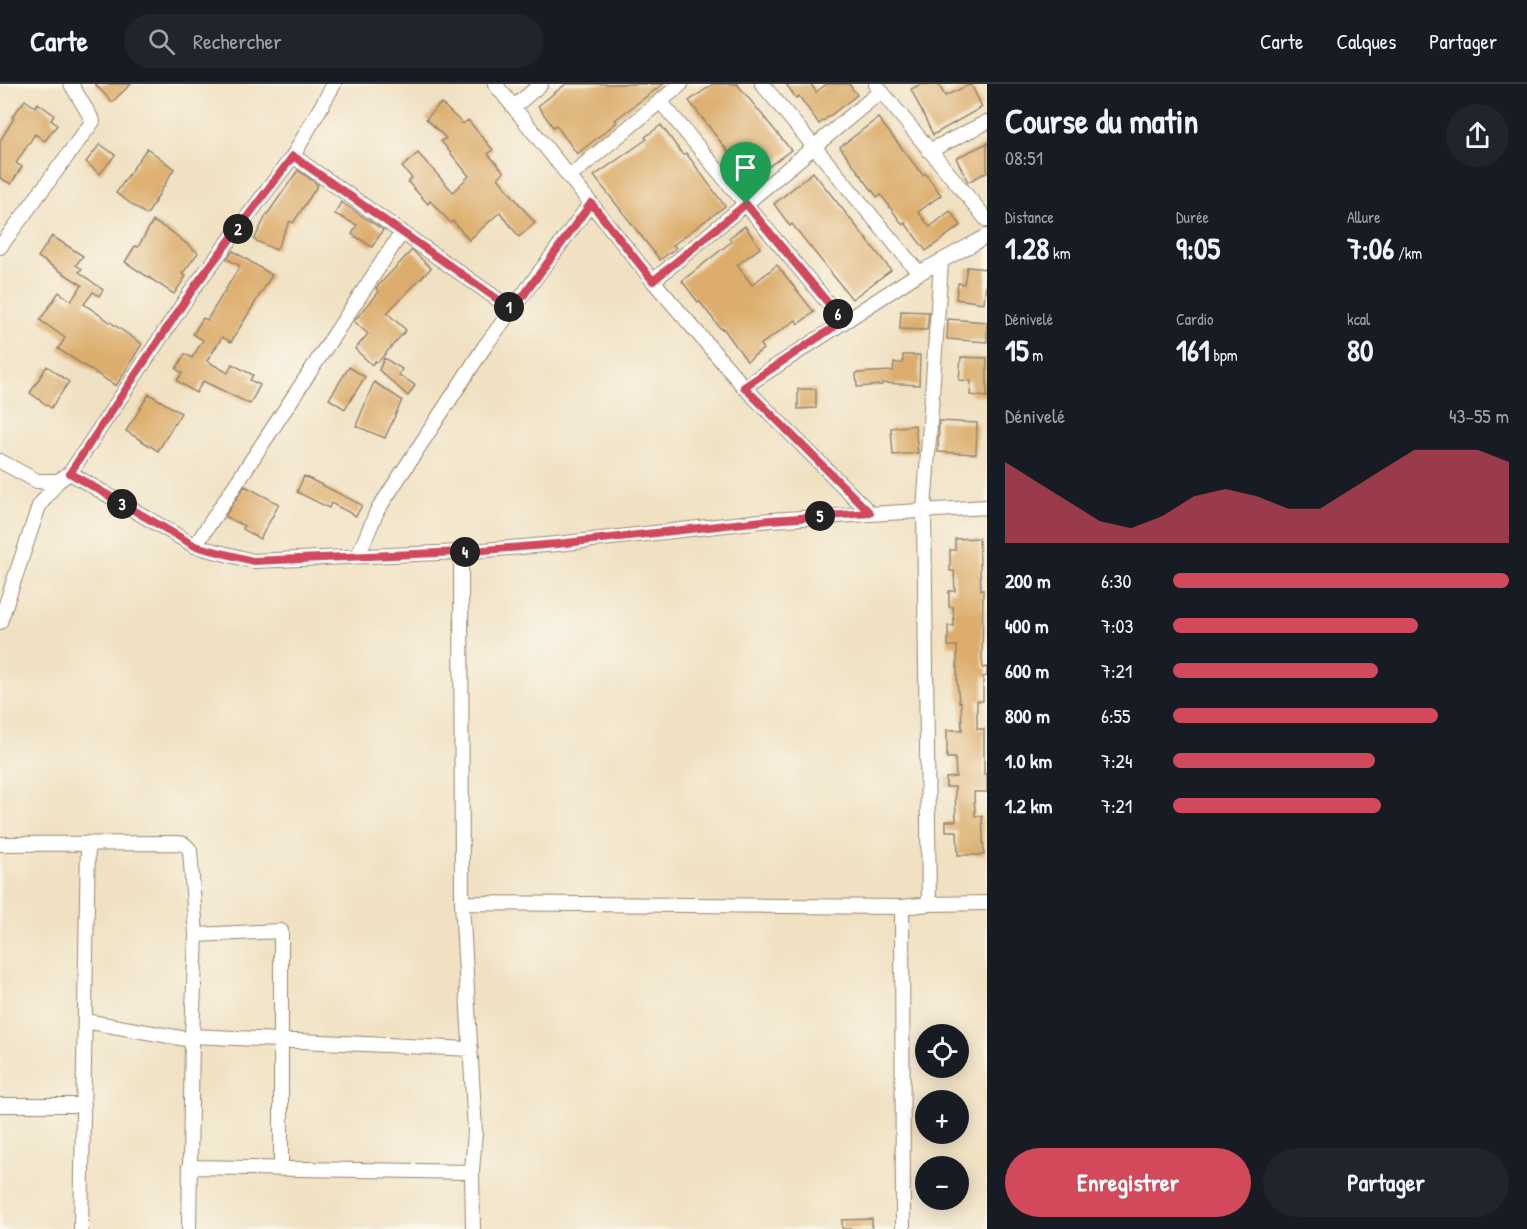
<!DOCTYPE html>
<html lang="fr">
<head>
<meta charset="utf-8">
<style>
  body { margin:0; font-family:"Patrick Hand",sans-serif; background:#20242c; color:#f1f3f6; height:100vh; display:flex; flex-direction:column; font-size:22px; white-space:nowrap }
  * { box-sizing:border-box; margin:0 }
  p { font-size:20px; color:#9ea1a6 }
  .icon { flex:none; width:33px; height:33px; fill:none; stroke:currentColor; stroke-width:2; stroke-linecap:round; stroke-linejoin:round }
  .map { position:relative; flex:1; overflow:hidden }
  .drawer { display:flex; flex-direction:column; background:#171b24; width:540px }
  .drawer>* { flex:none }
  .controls { position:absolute; left:915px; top:940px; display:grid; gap:12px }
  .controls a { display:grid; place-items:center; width:54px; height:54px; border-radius:50%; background:#171b24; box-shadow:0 3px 15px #0003; font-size:30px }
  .pin { position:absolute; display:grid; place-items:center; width:51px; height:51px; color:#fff; margin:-62px -26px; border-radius:50% 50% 50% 0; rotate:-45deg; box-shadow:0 0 6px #0007 }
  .pin .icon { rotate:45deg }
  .km { position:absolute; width:30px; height:30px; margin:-15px; border-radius:50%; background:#222; color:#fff; font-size:16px; line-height:30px; text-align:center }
  .round { display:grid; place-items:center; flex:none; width:63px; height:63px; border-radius:32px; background:#20242c }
  .headline { display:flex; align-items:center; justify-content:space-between; height:102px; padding:0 18px }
  h1 { font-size:33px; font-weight:700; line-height:45px }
  .stats { display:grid; grid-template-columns:repeat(3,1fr); gap:9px; height:102px; padding:6px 18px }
  .stats div { display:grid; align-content:center }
  .stats b { font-size:30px; font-weight:700 }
  .stats small { font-size:16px; font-weight:400 }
  .stats p { font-size:16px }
  .chart { height:168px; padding:12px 18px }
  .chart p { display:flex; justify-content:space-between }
  .chart svg { width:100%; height:108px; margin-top:6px; fill:#d1495b; opacity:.7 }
  .primary-button { display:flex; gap:12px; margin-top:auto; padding:12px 18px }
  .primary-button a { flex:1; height:69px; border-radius:36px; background:#d1495b; color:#fff; font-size:24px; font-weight:700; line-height:69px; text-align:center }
  .primary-button a+a { background:#20242c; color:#f1f3f6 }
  ul { padding:0 18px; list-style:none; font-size:20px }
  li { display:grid; grid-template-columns:96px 72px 1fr; align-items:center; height:45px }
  li i { height:15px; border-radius:8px; background:#d1495b }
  header { display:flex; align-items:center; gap:36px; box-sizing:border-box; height:84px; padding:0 30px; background:#171b24; border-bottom:2px solid #363941 }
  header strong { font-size:28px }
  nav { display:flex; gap:33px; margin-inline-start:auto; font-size:21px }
  .search { width:420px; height:54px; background:#20242c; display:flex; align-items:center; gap:15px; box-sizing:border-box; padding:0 21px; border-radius:33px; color:#9ea1a6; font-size:22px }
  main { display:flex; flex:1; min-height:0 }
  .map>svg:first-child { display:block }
  .building { fill:#dcad6c }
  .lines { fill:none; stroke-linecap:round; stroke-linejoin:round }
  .street-casing { stroke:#968670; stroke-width:16 }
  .street { stroke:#fff; stroke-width:14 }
  .route-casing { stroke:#fff; stroke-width:12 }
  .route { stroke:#d1495b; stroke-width:8 }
</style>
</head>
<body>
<header>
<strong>Carte</strong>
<div class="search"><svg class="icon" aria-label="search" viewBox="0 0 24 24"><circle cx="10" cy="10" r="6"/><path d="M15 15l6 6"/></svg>Rechercher</div>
<nav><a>Carte</a><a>Calques</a><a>Partager</a></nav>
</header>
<main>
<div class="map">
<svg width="987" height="1145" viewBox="0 0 987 1145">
  <rect width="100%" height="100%" fill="#fbf7ec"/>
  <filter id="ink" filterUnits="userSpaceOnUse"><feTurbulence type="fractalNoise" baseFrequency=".0167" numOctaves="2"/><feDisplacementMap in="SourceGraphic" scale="12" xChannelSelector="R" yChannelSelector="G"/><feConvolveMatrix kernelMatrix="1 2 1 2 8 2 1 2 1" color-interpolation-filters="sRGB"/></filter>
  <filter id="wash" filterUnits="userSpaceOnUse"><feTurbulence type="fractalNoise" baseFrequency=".008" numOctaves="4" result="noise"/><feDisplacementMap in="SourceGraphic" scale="24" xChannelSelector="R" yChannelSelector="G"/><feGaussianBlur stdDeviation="1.35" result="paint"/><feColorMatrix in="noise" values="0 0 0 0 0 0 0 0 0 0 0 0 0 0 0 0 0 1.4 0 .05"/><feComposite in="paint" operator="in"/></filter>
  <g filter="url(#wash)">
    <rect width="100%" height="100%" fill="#f0e1c2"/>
    <g id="blocks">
      <path class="building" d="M95,0h36l-19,18z
        M566,0h97l-48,36 2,2 -40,32 -21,-29 -3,2 -15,-21z
        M713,0h24l54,66 -38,28 -20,-27 -3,3 -41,-53z
        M786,0h25l5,8 11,-8h22l8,11 -38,29 -20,-28 -3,2z
        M922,0h16l7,12 26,-12 11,23 -49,28 -22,-46z
        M25,16l10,7 3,-4 16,12 -3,5 6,5 -12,16 -10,-7 -19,29 6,4 -11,17 -11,-6v-37l14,-23 -2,-1z
        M441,19l22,21 5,-4 25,30 -5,4 16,18 -6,6 37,45 -16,14 -19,-25 -31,28 -16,-19 -2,2 -21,-22 -2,3 -20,-22 4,-4 -10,-11 16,-14 35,39 16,-16 -28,-35 5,-3 -20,-19z
        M878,34l45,57 2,-2 16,22 -23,17 12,15 20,-16 11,14 -35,26 -21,-28 -2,2 -22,-30 -4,2 -37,-50z
        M661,41l22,30 3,-2 39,53 -52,39 3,3 -16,12 -66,-84 53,-37 -2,-2z
        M987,59v29l-19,10 -12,-24z
        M100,60l15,11 -15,19 -14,-12z
        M147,64l27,21 -27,46 -31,-22z
        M298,86l20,15 -25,38 -3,-2 -14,29 -22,-10 12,-24z
        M813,88l78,98 -39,29 -60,-75 -2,2 -16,-22z
        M341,118l42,28 -11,17 -20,-13 5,-9 -22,-11z
        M153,137l19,11 26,21 -16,21 4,2 -12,18 -49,-32 10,-16 3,1z
        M745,142l15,22 -23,17 15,20 25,-20 37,47 -16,12 -2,-4 -36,25 3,4 -16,12 -24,-33 -2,1 -22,-28 -1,1 -16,-21 49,-39 -2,-4z
        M52,152l31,20 -7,9 6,4 -3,3 24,18 -4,6 -6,-4 -9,12 58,40 -26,42 -58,-37 7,-11 -25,-18 19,-28 12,9 11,-16 -44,-28z
        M412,166l19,18 -44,45 19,17 -28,32 -3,-1 -3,4 -17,-16 13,-15 -14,-13 25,-29 -3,-4 1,-1z
        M233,167l39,24 -41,67 -9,-5 -15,24 21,12 4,-9 21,11 -3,5 10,5 -10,19 -47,-23 -7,12 -19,-12 5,-8 -6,-4 9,-15 7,4 11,-18 -10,-6 10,-16 4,2 33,-54 -13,-7z
        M967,183l20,2 -3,34 -28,-4 2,-16 6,1z
        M901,227l28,1 -2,18 -27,-1z
        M948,235l39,3v20l-40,-3z
        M903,271h17l-1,30 -37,-2v2l-25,2 -1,-14 37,-2 1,-8h9z
        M961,273l26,1v39l-17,-2 1,-14 -12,-1z
        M384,274l18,11 -3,6 16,10 -7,11 -29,-26z
        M47,282l22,16 -18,26 -21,-15z
        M349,283l16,10 -20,32 -16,-10z
        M374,298l28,18 -17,38 -29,-12z
        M798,305h18v19l-18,1z
        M149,310l32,19 -23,38 -32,-20z
        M939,337l38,2 -1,31 -38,-2z
        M915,341l3,28 -25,2 -2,-27z
        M304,392l58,29 -6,11 -25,-13 -2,5 -32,-16z
        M245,402l34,18 -19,35 -17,-10 1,-3 -19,-10z
        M979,454l2,52h2l-1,68 1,10 4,-1v9l-4,1v24h-6v28h7v45h3v18h-13l1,24h7l2,39h-26l-1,-24h-11v-10h10l-1,-34h-9v-9l10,-1 -1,-19h-8v-28h15l-1,-29 -2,1 -2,-22v-34h-9v-20h6l-1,-19h-4v-16h6l-1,-20h-4v-21h5v-11z
        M872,1135v10h-30v-9z"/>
    </g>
  </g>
  <g filter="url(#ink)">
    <use href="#blocks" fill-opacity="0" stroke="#968670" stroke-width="1.5"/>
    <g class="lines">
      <g class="street-casing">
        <path id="street" d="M495,0l158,197 91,106 126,126
          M762,0l157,189
          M876,1l111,135
          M660,17l183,220
          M514,23l27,-23
          M929,67l58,-29
          M293,72l220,154
          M569,93l112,-93
          M0,163l93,-126 -22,-37
          M653,197l228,-190
          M744,303l175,-114 68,-37
          M0,377l37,20h21l12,-8 125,73 58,15 208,-9 96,-8 213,-24 217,-13
          M70,389l125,-187 98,-130 41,-72
          M195,462l207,-314
          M461,468l1,351 13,228 -3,41 1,57
          M358,472l19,-45 108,-165 106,-143
          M0,538l39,-116 19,-25
          M0,760l177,-1 7,1 6,6 6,85 -4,101 -3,193
          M462,819l440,4
          M929,820l-5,-393 17,-248
          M196,851l85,-4v237
          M85,937l107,19
          M192,952l279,13
          M0,1021h84
          M189,1083l283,5
          M81,1145l7,-386
          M903,1145l-1,-322 27,-3 58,-1"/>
      </g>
      <use href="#street" class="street"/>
    </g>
  </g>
  <g class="lines" filter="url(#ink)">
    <g class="route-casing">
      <path id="route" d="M293,72l220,154 78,-107 62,78 93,-77 97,117 -99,66 126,126 -99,7 -214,24 -96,8 -208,9 -58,-15 -125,-73 125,-187z"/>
    </g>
    <use href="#route" class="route"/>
  </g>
</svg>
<div class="controls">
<a><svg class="icon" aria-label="locate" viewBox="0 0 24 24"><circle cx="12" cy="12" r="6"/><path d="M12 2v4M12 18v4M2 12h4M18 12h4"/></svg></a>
<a>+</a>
<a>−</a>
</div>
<div class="pin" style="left:746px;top:120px;background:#1e9e55"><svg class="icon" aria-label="arrive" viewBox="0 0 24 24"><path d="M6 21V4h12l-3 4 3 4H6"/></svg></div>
<b class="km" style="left:509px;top:223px">1</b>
<b class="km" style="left:238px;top:145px">2</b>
<b class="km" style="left:122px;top:420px">3</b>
<b class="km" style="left:465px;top:468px">4</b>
<b class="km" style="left:820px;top:432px">5</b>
<b class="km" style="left:838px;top:230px">6</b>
</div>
<section class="drawer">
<div class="headline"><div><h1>Course du matin</h1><p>08:51</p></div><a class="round"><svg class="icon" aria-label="share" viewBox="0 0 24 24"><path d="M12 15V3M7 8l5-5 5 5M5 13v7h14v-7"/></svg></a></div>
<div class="stats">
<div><p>Distance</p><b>1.28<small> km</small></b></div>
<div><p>Durée</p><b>9:05</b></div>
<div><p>Allure</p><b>7:06<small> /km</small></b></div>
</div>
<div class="stats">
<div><p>Dénivelé</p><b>15<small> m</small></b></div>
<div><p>Cardio</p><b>161<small> bpm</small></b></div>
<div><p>kcal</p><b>80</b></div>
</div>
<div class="chart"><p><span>Dénivelé</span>43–55 m</p>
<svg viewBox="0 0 160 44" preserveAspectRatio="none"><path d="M0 44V11L10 19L20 27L30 35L40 38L50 33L60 25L70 22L80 25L90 30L100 30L110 22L120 14L130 6L140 6L150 6L160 11V44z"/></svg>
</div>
<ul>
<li><b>200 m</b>6:30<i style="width:100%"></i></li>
<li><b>400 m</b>7:03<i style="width:73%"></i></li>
<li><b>600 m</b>7:21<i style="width:61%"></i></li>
<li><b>800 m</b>6:55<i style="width:79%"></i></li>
<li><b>1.0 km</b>7:24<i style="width:60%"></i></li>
<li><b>1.2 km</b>7:21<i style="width:62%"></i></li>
</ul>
<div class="primary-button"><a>Enregistrer</a><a>Partager</a></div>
</section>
</main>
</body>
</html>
